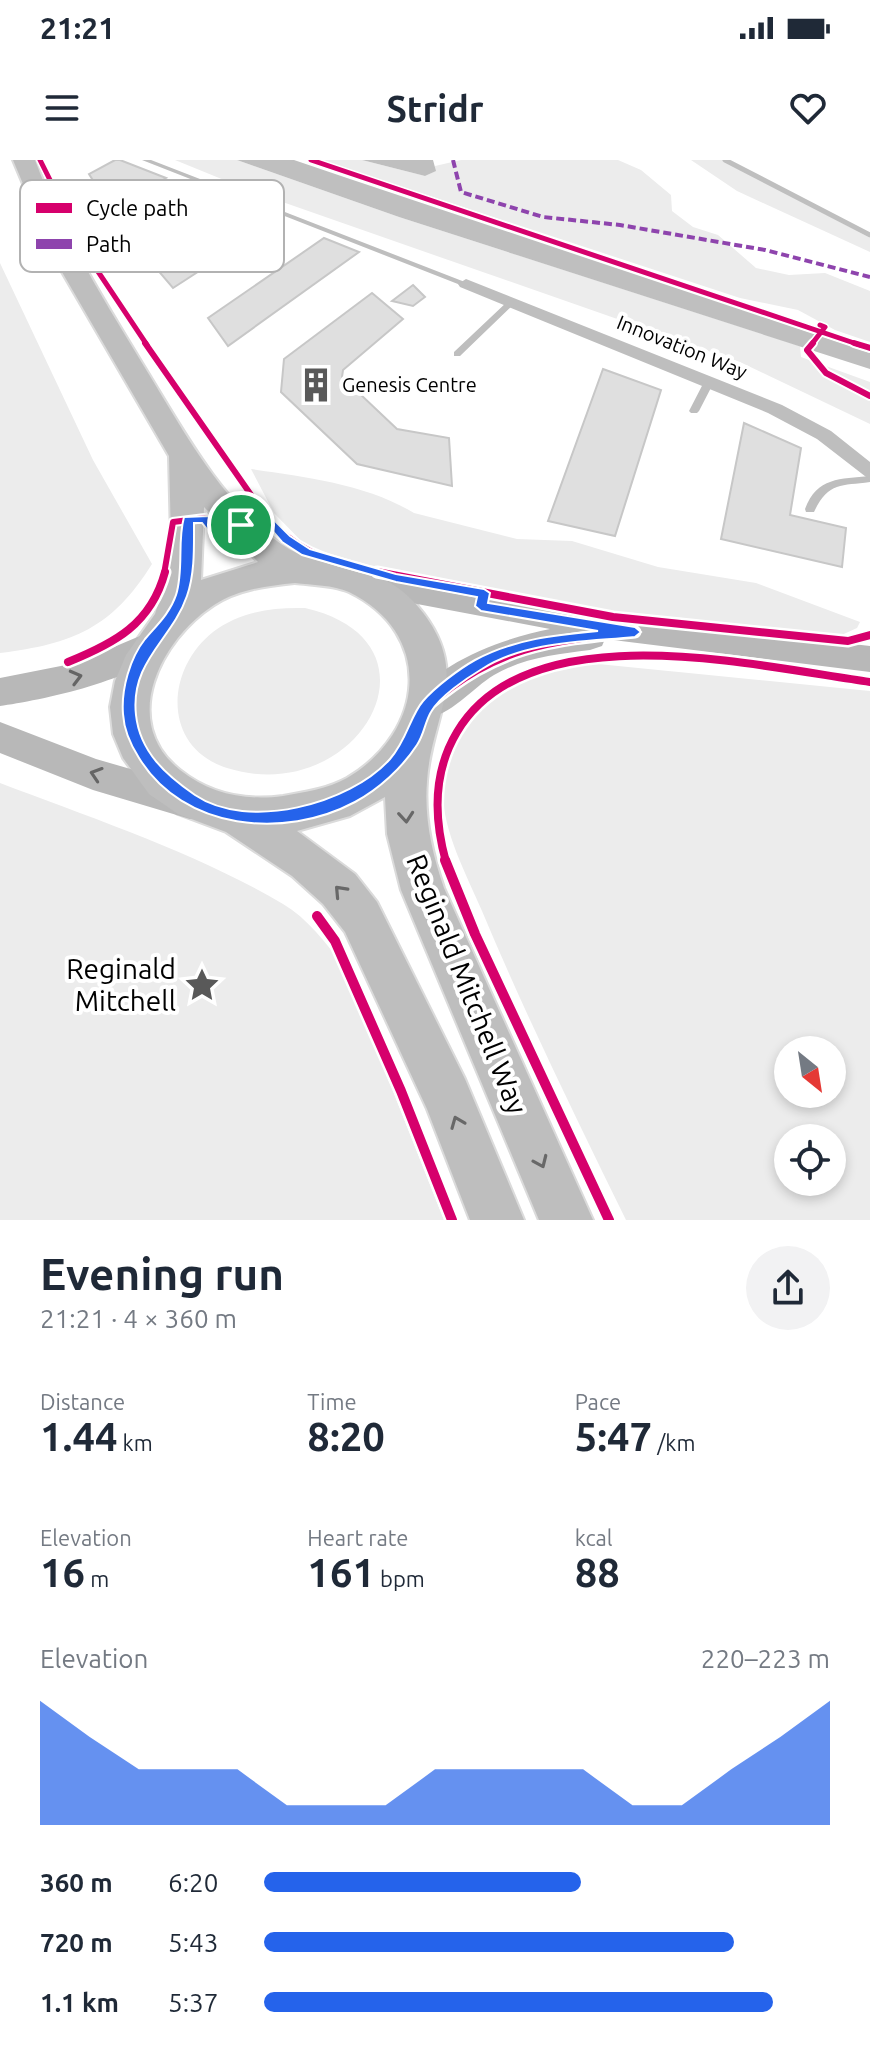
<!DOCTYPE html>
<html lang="en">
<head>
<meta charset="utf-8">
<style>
  body { margin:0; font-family:Ubuntu,sans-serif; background:#f2f2f3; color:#1f2937; height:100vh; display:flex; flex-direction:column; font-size:30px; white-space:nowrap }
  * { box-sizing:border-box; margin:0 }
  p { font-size:26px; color:#747a83 }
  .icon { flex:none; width:44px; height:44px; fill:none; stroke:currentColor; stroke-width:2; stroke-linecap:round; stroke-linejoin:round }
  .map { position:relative; height:1060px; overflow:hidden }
  .details { display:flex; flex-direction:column; background:#fff; flex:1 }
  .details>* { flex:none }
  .needle { width:52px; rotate:150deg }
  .buttons { position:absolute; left:774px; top:876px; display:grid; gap:16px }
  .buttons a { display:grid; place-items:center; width:72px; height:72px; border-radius:50%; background:#fff; box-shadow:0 4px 12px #0003; font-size:40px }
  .pin { position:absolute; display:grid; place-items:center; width:68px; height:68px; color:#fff; margin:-34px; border:4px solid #fff; border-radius:50%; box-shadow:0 2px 8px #0007 }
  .round { display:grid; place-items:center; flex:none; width:84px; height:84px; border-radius:42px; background:#f2f2f3 }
  .summary { display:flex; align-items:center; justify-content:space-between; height:136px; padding:0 40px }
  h1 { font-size:44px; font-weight:700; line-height:60px }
  .figures { display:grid; grid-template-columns:repeat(3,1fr); gap:12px; height:136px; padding:8px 40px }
  .figures div { display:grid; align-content:center }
  .figures b { font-size:40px; font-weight:700 }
  .figures small { font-size:22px; font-weight:400 }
  .figures p { font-size:22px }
  .chart { height:224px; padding:16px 40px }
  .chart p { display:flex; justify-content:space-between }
  .chart svg { width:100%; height:144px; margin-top:8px; fill:#2563eb; opacity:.7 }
  ul { padding:0 40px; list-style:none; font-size:26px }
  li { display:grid; grid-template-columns:128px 96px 1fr; align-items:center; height:60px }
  li i { height:20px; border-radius:10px; background:#2563eb }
  .status { display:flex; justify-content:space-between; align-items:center; height:56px; padding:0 40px; background:#fff; direction:ltr }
  .status svg { height:22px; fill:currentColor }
  header { display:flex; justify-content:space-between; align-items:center; height:104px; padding:0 40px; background:#fff; font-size:36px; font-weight:700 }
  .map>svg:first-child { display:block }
  .green { fill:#ececec; fill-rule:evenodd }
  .water { fill:#bfbfbf }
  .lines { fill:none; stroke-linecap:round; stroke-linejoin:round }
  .stream { stroke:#bfbfbf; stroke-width:5 }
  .building { fill:#dfdfdf; stroke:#c7c7c7; stroke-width:2 }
  .primary-casing { stroke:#dbdbdb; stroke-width:4 }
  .lane { fill:#bebebe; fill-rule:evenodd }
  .street { fill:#bebebe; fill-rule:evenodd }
  .secondary { fill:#b8b8b8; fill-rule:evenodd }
  .primary { fill:#bebebe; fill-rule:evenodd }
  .quiet { stroke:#8e44ad; stroke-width:4; stroke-dasharray:8 4; stroke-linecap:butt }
  .cycleway-far3-casing { stroke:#fff; stroke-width:8 }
  .cycleway-far2-casing { stroke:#fff; stroke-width:10 }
  .cycleway-far1-casing { stroke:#fff; stroke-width:13 }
  .cycleway-casing { stroke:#fff; stroke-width:15 }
  .cycleway-far3 { stroke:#d6006c; stroke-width:5 }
  .cycleway-far2 { stroke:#d6006c; stroke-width:6 }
  .cycleway-far1 { stroke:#d6006c; stroke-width:8 }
  .cycleway { stroke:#d6006c; stroke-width:10 }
  .oneway { stroke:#656565 }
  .oneway2 { stroke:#686868 }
  .route { fill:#2563eb; stroke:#fff; stroke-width:2; fill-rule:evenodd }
  .labels { text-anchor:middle; stroke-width:8; stroke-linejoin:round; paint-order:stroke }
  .far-street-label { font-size:20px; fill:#000; stroke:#fff }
  .far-poi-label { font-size:20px; fill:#000; stroke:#fff; text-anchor:start }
  .near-poi-label { font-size:28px; fill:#000; stroke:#fff; text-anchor:end }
  .near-street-label { font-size:28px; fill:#000; stroke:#fff }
  .key { fill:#fff; stroke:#b2b2b2; stroke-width:2 }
  .key-label { font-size:22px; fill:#000 }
</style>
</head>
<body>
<div class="status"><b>21:21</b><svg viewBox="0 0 49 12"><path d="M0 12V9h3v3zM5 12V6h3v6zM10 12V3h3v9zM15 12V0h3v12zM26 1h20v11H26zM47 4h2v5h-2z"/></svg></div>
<header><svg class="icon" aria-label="menu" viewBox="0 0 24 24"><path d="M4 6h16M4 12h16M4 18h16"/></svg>Stridr<svg class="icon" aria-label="heart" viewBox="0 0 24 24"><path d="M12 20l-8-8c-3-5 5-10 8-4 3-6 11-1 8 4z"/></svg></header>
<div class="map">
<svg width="870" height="1060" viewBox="0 0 870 1060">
  <rect width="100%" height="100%" fill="#fff"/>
  <path class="green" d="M175,0h62l162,57 401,129 1,11 69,25v42l-130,-62 -489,-171z
    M320,0h42l63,16 10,-5v-5l26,-6h157l23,10 30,25 1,16 21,16 25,8 38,33 33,7 36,-2 45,18v51l-35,-12 -37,-20 -58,-12z
    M691,0h33l146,78v14l-133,-61z
    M0,103l93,197 59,104c-40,64 -79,80 -152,89z
    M251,309c53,8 116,15 163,44l103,26 55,2 86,26 98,16 104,39 -3,6 -22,10 -217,-25 -204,-34 -105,-30 -35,-36z
    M305,448c148,34 53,201 -78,160 -65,-21 -62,-98 -14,-136 26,-20 59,-25 92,-24z
    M588,503l282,28v529h-244c-50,-102 -100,-204 -144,-309 -16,-38 -42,-84 -39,-127 4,-51 43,-94 91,-111 16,-6 36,-7 54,-10zM788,890h44v44h-44zM788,978h44v44h-44z
    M0,623c92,35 199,71 283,121 24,14 43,39 60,61l101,255h-444z"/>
  <path class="water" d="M237,0h57l50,17 526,176v16l-471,-152z
    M362,0h71l3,11 -11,5z"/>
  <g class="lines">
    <path class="stream" d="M725,0l145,75"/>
  </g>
  <path class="building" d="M115,0h5l46,18 -55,31 -22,-35z
    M213,34l65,26 -105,68 -40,-47z
    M324,78l35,14 -131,94 -20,-28z
    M413,125l12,12 -12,9 -21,-5z
    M372,133l31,26 -60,51 -1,7 55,52 52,9 3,48 -95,-22 -76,-72 3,-33z
    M603,209l58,21 -46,146 -67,-15z
    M744,263l57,25 -11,67 56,13 -4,39 -121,-28z"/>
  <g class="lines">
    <g class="primary-casing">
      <path id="primary" d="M13,0h22c27,73 67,137 107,203 39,63 77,137 139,181 47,32 101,12 143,70 47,63 7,103 3,167 -3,37 5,72 17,107l149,332h-54l-138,-330 -14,-56 -2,-37 -35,19 -53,15 58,43 22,28 88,177 59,141h-54l-43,-111 -82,-177 -22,-28 -31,-28 -66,-44 -48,-18 -29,-20 -26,-36 -10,-24 -3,-27 5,-26 11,-26 29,-41 11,-35 5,-41 -2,-82 -114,-196zM204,347l54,55 -57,18zM295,423c17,2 38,2 54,9 86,42 76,140 -2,186 -20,11 -42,14 -64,18 -37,5 -73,-2 -103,-26 -61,-48 -20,-130 34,-165 24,-16 53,-19 81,-22z"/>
    </g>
    <path class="lane" d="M142,0h9l319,124 -7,2z
      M508,141l7,2 -55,53h-6v-4z
      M710,217l5,3 -16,31 -2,2h-6l-2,-2 16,-31z
      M870,316v6c-29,4 -42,0 -56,30h-8l-1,-3c12,-32 35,-30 65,-33z"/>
    <path class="street" d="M466,119l316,126 49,26 39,31v18l-53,-41 -49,-26 -308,-126 -2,-3z"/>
    <path class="secondary" d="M359,411l276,48 235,27v26l-265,-33 -3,7 -12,4c-33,4 -67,8 -96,25 -24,14 -51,51 -79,41l-5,-10c20,-42 97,-69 140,-77l-202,-38 -5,-8 5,-8z
      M147,473l12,4 4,9c-17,33 -126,55 -163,60v-28l76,-15z
      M0,562l96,37 107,31 6,12 -6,12 -13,5 -97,-29 -93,-37z"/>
    <use href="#primary" class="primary"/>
    <path class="quiet" d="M453,0l8,32 82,25 77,8 145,25 105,27"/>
    <g class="cycleway-far3-casing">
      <path id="cycleway-far3" d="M40,0l49,98 58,87
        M311,0l549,185
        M811,185l14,-18 -5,-2"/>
    </g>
    <g class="cycleway-far2-casing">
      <path id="cycleway-far2" d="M145,183l120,172 -51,19 -9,-16 -32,4 -9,52
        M813,183l-6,7 19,23 44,23
        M854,183l16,5
        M265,355c38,43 66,44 119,59"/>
    </g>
    <g class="cycleway-far1-casing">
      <path id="cycleway-far1" d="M377,412l236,45 235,24 22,-6
        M68,502c47,-19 83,-38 97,-90
        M427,546c71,-60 118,-65 208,-74
        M446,702c-12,-43 -13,-90 11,-130 72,-121 299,-66 413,-50"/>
    </g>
    <g class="cycleway-casing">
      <path id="cycleway" d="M445,700l30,74 134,286
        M317,756l18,25 66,150 51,129"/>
    </g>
    <use href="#cycleway-far3" class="cycleway-far3"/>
    <use href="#cycleway-far2" class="cycleway-far2"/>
    <use href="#cycleway-far1" class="cycleway-far1"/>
    <use href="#cycleway" class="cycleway"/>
  </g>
  <defs><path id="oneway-chevron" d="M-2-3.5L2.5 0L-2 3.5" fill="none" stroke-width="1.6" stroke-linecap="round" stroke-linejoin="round" transform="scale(2)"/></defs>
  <g class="oneway">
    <use href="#oneway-chevron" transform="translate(76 517) rotate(-15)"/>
    <use href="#oneway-chevron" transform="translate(96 614) rotate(-162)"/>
  </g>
  <g class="oneway2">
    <use href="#oneway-chevron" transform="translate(406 657) rotate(85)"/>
    <use href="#oneway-chevron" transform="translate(340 731) rotate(-133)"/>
    <use href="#oneway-chevron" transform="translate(457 962) rotate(-112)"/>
    <use href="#oneway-chevron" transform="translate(541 1002) rotate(66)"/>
  </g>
  <path class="route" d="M265,351l25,25 20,13 86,25 88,15 6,4 -2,10 147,24 6,5 -6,5c-51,5 -109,4 -153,32 -15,9 -43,28 -51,43 -6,10 -7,23 -14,33 -15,23 -38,44 -62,57 -71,38 -172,28 -216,-44 -9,-14 -15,-27 -16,-44 -2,-25 7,-56 22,-75 12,-14 25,-26 31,-44 8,-25 1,-53 8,-78l25,-1 8,13zM263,360l19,22 20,13 94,27 81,15 -2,9 6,5 117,20c-43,4 -84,8 -123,29 -16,9 -40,27 -52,41 -13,15 -16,39 -33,58 -40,45 -142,72 -195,36 -29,-20 -55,-43 -59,-80 -6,-54 36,-75 51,-119 8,-23 7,-49 7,-73h8l12,15z"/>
  <defs>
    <g id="building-bare" transform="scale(2.76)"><path d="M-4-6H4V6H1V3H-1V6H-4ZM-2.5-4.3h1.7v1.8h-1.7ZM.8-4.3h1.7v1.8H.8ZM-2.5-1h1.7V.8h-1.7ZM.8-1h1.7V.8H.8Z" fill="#595959" stroke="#fff" stroke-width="2.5" paint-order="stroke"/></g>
    <g id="sight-bare" transform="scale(2.76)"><path d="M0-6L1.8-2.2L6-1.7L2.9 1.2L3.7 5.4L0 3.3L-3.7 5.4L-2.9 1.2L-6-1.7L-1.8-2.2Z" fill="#595959" stroke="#fff" stroke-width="2.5" paint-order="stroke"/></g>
  </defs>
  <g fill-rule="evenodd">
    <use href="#building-bare" x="316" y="225"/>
    <use href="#sight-bare" x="202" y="825"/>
  </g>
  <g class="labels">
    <g class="far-street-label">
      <text transform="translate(682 187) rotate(22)" y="7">Innovation Way</text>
    </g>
    <g class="far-poi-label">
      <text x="342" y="232">Genesis Centre</text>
    </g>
    <g class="near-poi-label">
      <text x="176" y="819">Reginald<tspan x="176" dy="32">Mitchell</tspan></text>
    </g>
    <g class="near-street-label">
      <text transform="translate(467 824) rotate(68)" y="10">Reginald Mitchell Way</text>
    </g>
  </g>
  <rect x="20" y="20" width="264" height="92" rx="12" class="key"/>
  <rect x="36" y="43" width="36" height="10" fill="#d6006c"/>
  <rect x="36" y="79" width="36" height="10" fill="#8e44ad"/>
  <g class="key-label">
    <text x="86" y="56">Cycle path</text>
    <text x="86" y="92">Path</text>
  </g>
</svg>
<div class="buttons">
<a><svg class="needle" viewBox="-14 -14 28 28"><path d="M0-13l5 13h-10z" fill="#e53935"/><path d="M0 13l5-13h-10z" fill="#747a83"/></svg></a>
<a><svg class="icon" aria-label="locate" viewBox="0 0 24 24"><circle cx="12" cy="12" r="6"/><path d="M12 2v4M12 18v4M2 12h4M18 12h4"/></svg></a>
</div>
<div class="pin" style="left:241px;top:365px;background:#1e9e55"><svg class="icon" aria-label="arrive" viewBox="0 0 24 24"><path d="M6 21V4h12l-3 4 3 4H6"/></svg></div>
</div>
<section class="details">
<div class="summary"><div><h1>Evening run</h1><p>21:21 · 4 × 360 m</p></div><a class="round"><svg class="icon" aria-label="share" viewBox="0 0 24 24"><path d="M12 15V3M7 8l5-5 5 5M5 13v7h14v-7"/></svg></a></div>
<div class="figures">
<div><p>Distance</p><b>1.44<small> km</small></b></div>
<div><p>Time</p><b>8:20</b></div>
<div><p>Pace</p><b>5:47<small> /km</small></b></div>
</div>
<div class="figures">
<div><p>Elevation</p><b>16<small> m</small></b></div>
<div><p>Heart rate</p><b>161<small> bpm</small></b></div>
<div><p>kcal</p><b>88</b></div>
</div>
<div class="chart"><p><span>Elevation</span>220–223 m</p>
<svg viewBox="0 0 160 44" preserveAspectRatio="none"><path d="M0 44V6L10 17L20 27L30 27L40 27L50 38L60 38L70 38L80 27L90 27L100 27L110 27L120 38L130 38L140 27L150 17L160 6V44z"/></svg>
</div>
<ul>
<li><b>360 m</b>6:20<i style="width:56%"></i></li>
<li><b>720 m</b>5:43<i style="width:83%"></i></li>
<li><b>1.1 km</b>5:37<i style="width:90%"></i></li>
</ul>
</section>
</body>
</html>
